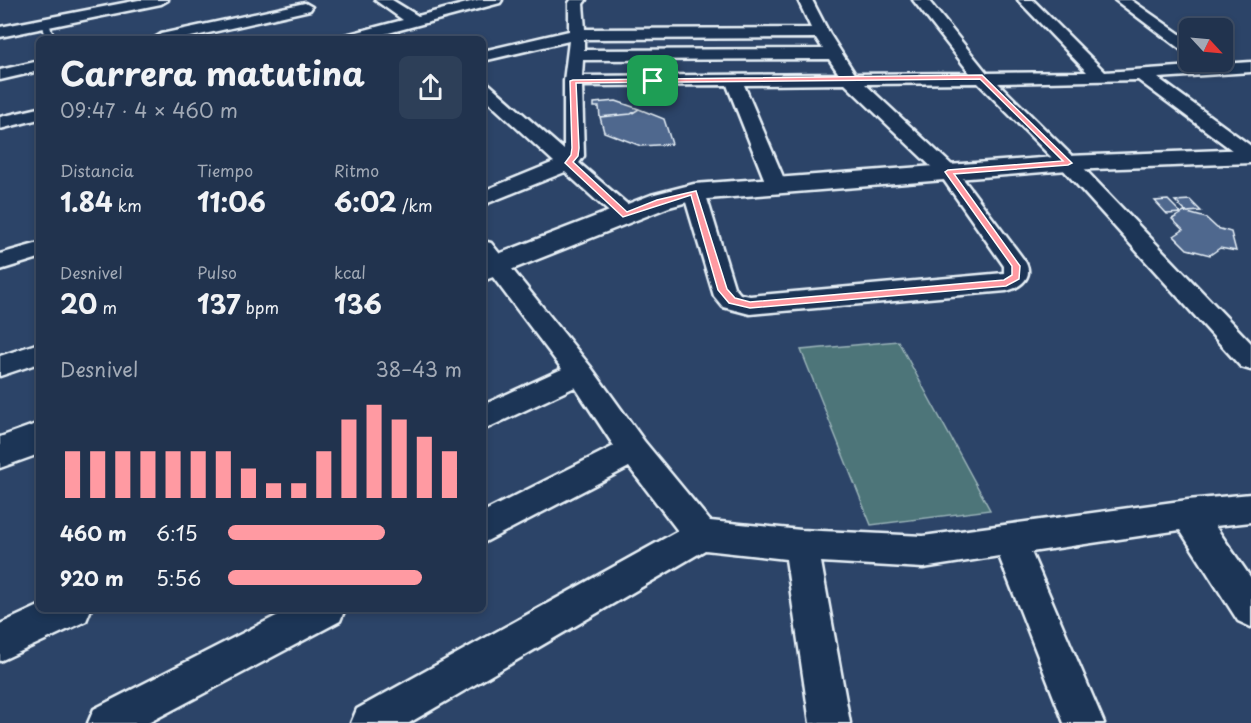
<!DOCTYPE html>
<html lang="es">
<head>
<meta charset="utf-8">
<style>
  body { margin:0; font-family:"Playpen Sans",sans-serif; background:#2d3f58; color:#f1f3f6; height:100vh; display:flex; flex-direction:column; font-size:22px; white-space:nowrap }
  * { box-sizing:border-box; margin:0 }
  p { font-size:20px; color:#a2aab6 }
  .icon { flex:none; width:33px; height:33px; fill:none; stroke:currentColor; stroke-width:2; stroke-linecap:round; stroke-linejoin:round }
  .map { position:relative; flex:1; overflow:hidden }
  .panel { position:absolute; left:36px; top:36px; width:450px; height:576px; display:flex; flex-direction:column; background:#21334e; border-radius:9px; box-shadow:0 3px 9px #0003,0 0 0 2px #3e4e66 }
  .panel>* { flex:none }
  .needle { width:39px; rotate:116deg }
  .buttons { position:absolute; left:1179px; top:18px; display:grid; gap:12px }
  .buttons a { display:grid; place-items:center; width:54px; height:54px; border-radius:9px; background:#21334e; box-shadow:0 3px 9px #0003,0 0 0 2px #3e4e66; font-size:30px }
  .pin { position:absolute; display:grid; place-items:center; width:51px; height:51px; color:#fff; margin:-26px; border-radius:12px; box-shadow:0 3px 9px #0006 }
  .round { display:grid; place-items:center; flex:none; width:63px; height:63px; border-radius:9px; background:#2d3f58 }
  .summary { display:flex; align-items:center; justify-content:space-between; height:102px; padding:0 24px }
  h1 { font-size:33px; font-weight:700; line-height:45px }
  .stats { display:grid; grid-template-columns:repeat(3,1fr); gap:9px; height:102px; padding:6px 24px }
  .stats div { display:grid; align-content:center }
  .stats b { font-size:26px; font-weight:700 }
  .stats small { font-size:16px; font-weight:400 }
  .stats p { font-size:16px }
  .chart { height:168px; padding:12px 24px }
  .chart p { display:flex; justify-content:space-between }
  .chart svg { width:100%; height:108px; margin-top:6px; stroke:#ff9aa2; stroke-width:6 }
  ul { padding:0 24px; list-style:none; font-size:20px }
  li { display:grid; grid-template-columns:96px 72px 1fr; align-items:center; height:45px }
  li i { height:15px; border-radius:8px; background:#ff9aa2 }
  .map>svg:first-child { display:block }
  .green { fill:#4d7579; stroke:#9ab3b8; stroke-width:1.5 }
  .building { fill:#50688e; stroke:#e8f1f8; stroke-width:1.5 }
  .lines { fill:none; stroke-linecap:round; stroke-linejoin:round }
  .lane-casing { stroke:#e8f1f8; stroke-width:4 }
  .street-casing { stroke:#e8f1f8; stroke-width:5 }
  .secondary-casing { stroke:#e8f1f8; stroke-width:5 }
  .lane { fill:#1d3557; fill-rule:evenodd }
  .street { fill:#1d3557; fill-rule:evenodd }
  .secondary { fill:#1d3557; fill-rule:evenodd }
  .route { fill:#ff9aa2; stroke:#fff; stroke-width:1.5; fill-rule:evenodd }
</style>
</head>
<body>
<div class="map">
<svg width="1251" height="723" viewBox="0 0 1251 723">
  <rect width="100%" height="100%" fill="#2c4468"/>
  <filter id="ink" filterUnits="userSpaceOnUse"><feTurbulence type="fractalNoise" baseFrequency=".0167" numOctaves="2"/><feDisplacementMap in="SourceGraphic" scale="12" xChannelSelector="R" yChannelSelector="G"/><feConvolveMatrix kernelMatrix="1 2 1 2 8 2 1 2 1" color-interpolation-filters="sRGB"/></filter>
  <g filter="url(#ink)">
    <path class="green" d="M898,341l92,169 -119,15 -70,-175z"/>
    <path class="building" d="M616,101l23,8 -8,5 -31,3 -1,-10h-5v-4z
      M639,109l25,10 8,25 -31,2 -37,-14 -4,-15 31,-3z
      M1168,200l13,13 -14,1 -12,-13z
      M1190,200l11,11 -15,1 -11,-11z
      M1184,212l22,6 11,10 14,4 5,19 -16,-3 -10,7 -23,-6 -13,-13 9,-6 -11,-11z"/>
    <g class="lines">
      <g class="lane-casing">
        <path id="lane" d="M42,21l7,2 5,16h-8z"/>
      </g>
      <g class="street-casing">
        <path id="street" d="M139,0h29l-7,4 -161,33v-10z
          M375,0h17l26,16 60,-16h24l-2,3 -134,36h-26l2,-3 61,-16z
          M571,0h15l-3,4 2,25 226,-1 -13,-28h14l17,33 26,41 115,-1 -57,-73h15l59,73 100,-1 -69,-72h15l72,72 146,-10v10l-93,6 93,68v15l-7,-2 -106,-79 -140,3 77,76 176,184v27l-10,-3 -180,-200 -83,-84 -113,1 90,84 69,92c11,16 -2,27 -18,31l-256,23 -27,-7 -9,-11 -31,-104 4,-4 7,-2 7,2 4,4 29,95 6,7 10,2 254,-23v-7l-63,-90 -96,-92 -101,1 43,101 -3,4 -7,2 -7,-2 -3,-4 -40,-101 -145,1 2,70 -5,7 55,47 3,5 -3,5 -8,2 -8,-2 -53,-48 -82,33v-14l71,-29 -71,-65v-14l6,1 75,66v-69l5,-40 -86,20v-10l86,-20v-28zM816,38l7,11 -239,1v-11zM829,59l10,15 -257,2 1,-16z
          M1115,0h16l59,41v13l-6,-2z
          M305,3l7,4 -2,3 -128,29h-29l8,-5z
          M39,61v10l-39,9v-10z
          M39,108v11l-39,10v-12z
          M483,241l8,2 99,123 54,75 66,80 91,9 122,6 265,-36 63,-6v28l-36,4 36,52v49l-13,-6 -58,-91 -149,22 73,171h-40l-65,-167 -76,12 -102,-6 29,161h-40l-24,-164 -81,-9 -296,173h-58l6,-14 321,-178 -49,-64 -146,76v-31l131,-66 -39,-59 -92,43v-25l79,-36 -79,-105z
          M39,243v15l-39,12v-16z
          M39,343v20l-39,13v-20z
          M39,606v3h52l-5,12 -86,40v-37z
          M290,609h55l-5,12 -192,102h-60l6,-14z"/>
      </g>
      <g class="secondary-casing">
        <path id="secondary" d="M1251,149v14l-183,7 -373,30 -26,7 -186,74v-21l168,-65 43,-11 374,-28z
          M39,423v31l-39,14v-31z"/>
      </g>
      <use href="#lane" class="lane"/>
      <use href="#street" class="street"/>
      <use href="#secondary" class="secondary"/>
    </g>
  </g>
  <path class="route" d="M982,75l90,88 -4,2 -114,9 66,92 -1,13 -13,7 -256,22 -21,-5 -11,-13 -27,-95 -68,22 -58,-54 6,-8 1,-7 -2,-67 3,-1zM980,79l83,82 -115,9 -3,2 67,94v9l-8,5 -254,22 -15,-4 -8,-9 -31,-98 -39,9 -30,12 -54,-50 5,-6 1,-8 -3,-65z"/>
</svg>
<div class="buttons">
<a><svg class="needle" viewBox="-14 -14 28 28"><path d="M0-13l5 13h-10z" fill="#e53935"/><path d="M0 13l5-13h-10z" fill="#a2aab6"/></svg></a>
</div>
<div class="pin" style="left:653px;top:81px;background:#1e9e55"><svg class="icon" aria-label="arrive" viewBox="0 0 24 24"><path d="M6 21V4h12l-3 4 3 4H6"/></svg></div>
<section class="panel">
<div class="summary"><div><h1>Carrera matutina</h1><p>09:47 · 4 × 460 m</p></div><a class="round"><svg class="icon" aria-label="share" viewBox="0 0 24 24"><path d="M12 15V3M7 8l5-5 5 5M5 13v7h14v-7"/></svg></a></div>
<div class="stats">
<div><p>Distancia</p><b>1.84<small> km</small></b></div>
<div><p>Tiempo</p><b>11:06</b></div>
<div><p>Ritmo</p><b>6:02<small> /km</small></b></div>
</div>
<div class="stats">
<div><p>Desnivel</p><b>20<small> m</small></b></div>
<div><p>Pulso</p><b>137<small> bpm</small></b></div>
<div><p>kcal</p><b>136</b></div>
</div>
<div class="chart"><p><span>Desnivel</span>38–43 m</p>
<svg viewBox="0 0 160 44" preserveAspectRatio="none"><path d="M5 44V25M15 44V25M25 44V25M35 44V25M45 44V25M55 44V25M65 44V25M75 44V32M85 44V38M95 44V38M105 44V25M115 44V12M125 44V6M135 44V12M145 44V19M155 44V25"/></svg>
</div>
<ul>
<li><b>460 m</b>6:15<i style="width:67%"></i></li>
<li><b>920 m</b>5:56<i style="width:83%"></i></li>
</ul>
</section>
</div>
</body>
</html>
